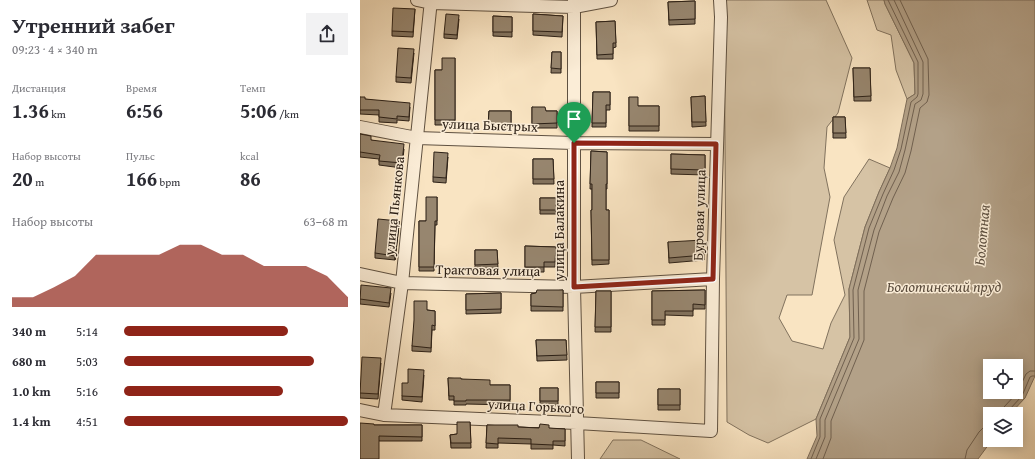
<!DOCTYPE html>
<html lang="ru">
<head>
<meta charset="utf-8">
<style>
  body { margin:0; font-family:"Gentium Book Plus",serif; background:#f2f2f3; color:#2b2b33; height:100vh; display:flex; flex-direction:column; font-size:15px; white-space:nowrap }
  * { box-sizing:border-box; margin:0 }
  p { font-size:13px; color:#7c7c81 }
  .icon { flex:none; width:22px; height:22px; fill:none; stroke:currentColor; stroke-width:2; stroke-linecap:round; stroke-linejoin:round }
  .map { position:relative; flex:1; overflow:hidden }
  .sheet { display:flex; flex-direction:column; background:#fff; width:360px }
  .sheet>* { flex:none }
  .tools { position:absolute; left:623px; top:359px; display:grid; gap:8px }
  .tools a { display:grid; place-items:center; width:40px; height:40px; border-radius:0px; background:#fff; box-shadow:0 2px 10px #0003; font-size:20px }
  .pin { position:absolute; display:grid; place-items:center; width:34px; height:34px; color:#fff; margin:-41px -17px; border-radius:50% 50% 50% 0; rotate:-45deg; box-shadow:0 0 4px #0007 }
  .pin .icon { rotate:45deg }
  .round { display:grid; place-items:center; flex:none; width:42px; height:42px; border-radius:0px; background:#f2f2f3 }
  .headline { display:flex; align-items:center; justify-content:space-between; height:68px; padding:0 12px }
  h1 { font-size:22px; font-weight:700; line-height:30px }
  .stats { display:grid; grid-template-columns:repeat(3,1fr); gap:6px; height:68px; padding:4px 12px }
  .stats div { display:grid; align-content:center }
  .stats b { font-size:20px; font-weight:700 }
  .stats small { font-size:11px; font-weight:400 }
  .stats p { font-size:11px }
  .chart { height:112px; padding:8px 12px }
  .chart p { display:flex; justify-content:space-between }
  .chart svg { width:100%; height:72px; margin-top:4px; fill:#8f2418; opacity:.7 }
  ul { padding:0 12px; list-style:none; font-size:13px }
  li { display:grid; grid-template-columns:64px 48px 1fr; align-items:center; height:30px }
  li i { height:10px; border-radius:5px; background:#8f2418 }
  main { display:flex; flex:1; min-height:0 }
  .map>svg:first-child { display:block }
  .green { fill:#d6c3a5; stroke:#81725e }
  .water { fill:#b3a188; stroke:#7d6d5a; fill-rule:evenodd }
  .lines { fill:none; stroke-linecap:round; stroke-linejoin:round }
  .shore { stroke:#70604f; stroke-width:1 }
  .minor-casing { stroke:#5f5141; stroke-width:14 }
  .minor { stroke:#fbedd7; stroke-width:12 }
  .wall { fill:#82735f; stroke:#2c2016 }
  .shaded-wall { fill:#6a5e4e; stroke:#2c2016 }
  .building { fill:#97866f; stroke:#2c2016 }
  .route-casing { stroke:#fff; stroke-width:8 }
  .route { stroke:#8f2418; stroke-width:5 }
  .labels { text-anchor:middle; stroke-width:3; stroke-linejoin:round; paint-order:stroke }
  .street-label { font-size:14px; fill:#2c2016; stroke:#fbedd7 }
  .water-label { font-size:15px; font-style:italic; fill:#5b4d3e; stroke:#fbedd7 }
</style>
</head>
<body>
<main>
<section class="sheet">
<div class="headline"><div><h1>Утренний забег</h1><p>09:23 · 4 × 340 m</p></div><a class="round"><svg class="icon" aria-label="share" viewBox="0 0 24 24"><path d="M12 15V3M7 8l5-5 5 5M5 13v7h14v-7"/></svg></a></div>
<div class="stats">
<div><p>Дистанция</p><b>1.36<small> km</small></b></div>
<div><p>Время</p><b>6:56</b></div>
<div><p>Темп</p><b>5:06<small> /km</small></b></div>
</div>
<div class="stats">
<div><p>Набор высоты</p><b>20<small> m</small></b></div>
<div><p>Пульс</p><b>166<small> bpm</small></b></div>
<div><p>kcal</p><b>86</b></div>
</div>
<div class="chart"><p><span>Набор высоты</span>63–68 m</p>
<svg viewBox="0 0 160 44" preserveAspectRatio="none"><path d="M0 44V38L10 38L20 32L30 25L40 12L50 12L60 12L70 12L80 6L90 6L100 12L110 12L120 19L130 19L140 19L150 25L160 38V44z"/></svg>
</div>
<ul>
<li><b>340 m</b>5:14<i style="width:73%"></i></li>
<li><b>680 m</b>5:03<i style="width:85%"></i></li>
<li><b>1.0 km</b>5:16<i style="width:71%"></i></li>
<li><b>1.4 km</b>4:51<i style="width:100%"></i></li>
</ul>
</section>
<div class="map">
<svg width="675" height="459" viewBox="0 0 675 459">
  <rect width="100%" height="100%" fill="#f9e4c2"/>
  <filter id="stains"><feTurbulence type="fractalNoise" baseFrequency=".005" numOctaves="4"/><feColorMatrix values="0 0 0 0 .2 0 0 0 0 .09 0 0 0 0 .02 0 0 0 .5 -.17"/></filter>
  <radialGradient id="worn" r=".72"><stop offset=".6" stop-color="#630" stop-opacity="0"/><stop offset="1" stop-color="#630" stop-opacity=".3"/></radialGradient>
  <path class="green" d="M364,0h102l26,58 -14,55 -11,14 -3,41 6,29 -18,98h-25l-8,23 13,23 31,8 8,-26 14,-28 -11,-55 10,-43 25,-38 21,9 -11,24 -14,35 -16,62 1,48 -34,82 -48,24 -19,-8 -22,-13z
    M507,0h17l1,4 29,59 1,31 -8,5 -11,-29 -5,-35 -14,-5z
    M253,440h28l39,19h-80z"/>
  <path class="water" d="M524,0h151v376l-10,22 -15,16h-20v26h2l-14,19h-171l10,-23 -1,-17 34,-82 -1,-48 16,-62 14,-35 11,-24 7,-20 10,-49 8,-5 -1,-31 -29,-59zM630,366h26v26h-26z"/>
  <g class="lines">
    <path class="shore" d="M643,414l1,-7 13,-14 9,-19 4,-3h5
      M648,414l1,-4 13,-14 8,-19 2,-1h3
      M451,459l9,-22v-18l34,-81 -1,-48 16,-62 14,-34 11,-24 7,-21 10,-47 6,-5 1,-3v-32l-30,-62
      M456,459l9,-22v-17l34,-81 -1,-49 16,-60 13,-34 12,-24 6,-22 10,-46 6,-4 2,-6v-32l-29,-62
      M463,459l8,-21v-17l33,-81v-49l15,-59 14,-34 12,-25 6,-22 9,-43 7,-6 2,-7 -1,-36 -28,-59
      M605,459l2,-9 12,-18 5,-5 6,-2"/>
    <g class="minor-casing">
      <path id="minor" d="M57,0l14,3 143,4 37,-7
        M214,0v287l4,172
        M0,127l57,11 157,5 142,1
        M0,274l42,9 172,4 139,-8
        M0,410l24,5 193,8 134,8 2,-152 8,-262 -1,-17
        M24,415l18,-132 29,-283"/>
    </g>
    <use href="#minor" class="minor"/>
  </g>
  <path class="wall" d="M335,1v23l-26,1 -1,-23z
    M55,9l-2,28 -21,-1v-5z
    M173,14l30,2 -1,21 -29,-2z
    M133,16l19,1v20l-19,-1z
    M99,19l-2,20 -13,-1v-4z
    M255,21l1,26 -3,1v11h-16l-1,-37z
    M192,52h9v21h-10z
    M54,53l-3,30 -15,-1v-5z
    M95,58v67h-20v-55h7z
    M493,68h17l1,33h-17z
    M233,92h17v18h-4v17h-14z
    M345,96l1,30 -14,1 -1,-30z
    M0,97l5,2 45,8 -1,14 -12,-1v3l-18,-1v-7l-19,-1z
    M269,97l9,9h21v25h-30z
    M172,107l14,4h11v17h-25z
    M129,111h22v19h-23z
    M473,117h12l1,21h-13z
    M0,134l11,6 33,9 -2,19 -23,-3v-6l-19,-2z
    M231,151l16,1v37h-1v21h3v54l-17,1 -1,-55h1v-21h-2z
    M311,154l34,1v20l-34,-1z
    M88,157l-2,26 -13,-1v-5z
    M173,159h20l1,25h-21z
    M77,197v28h-2l-1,46h-15v-50h7z
    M180,198h16v16h-16z
    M39,225l-4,35 -20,-2v-5z
    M308,242l36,13v5l-35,3z
    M165,246l31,1 -1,20h-11v5h-19z
    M115,250h22l1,19h-23z
    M203,290v21h-32v-17l5,-1z
    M345,290v19h-12v7l-28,-1v10h-13v-34z
    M236,291h15v41h-16z
    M0,293h31l-2,14 -29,-3z
    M141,293v20l-35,1v-20z
    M67,310l8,1v19h-3l-1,22 -19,-1v-5z
    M176,340h30l1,20 -30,1z
    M21,363l-3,36 -18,-1v-14z
    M64,375l-2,27 -20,-2v-4l6,-13z
    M88,378l13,1 29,6h20v20l-44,-1v1h-12v-5h-5z
    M236,382h23v16h-23z
    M180,388h18v18l-18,-1z
    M298,389h22v21h-22z
    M110,422l1,26h-20l-1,-13 7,-1z
    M14,425h48v16h-43z
    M127,425l31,2 47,2v17l-12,-1v4h-22v-5l-33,-1v5h-12z"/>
  <path class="shaded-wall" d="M39,221v4l-4,35v-4z"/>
  <path class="building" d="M335,1v18l-26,1 -1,-18z
    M33,8l22,1 -2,23 -21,-1z
    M86,14l13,1 -2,20 -13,-1z
    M173,14l30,2 -1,16 -29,-1z
    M133,16l19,1v15h-19z
    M255,21l1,22h-3v11l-16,1 -1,-33z
    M38,48l16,1 -3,29 -15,-1z
    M192,52h9v17l-10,-1z
    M82,58h13v62h-20v-50h7z
    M493,68h17l1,28 -17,1z
    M233,92h17v13h-4v18h-14z
    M345,96l1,26h-14l-1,-25z
    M0,97h5v2l45,4 -1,14 -12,-1v3l-18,-2v-7h-19z
    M269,97h9v9h21v20h-30z
    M172,107h13l1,4h11v12l-25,1z
    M129,111h22v14h-23z
    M473,117h12l1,16h-13z
    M0,134l11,2v4l33,4 -2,19 -23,-2 1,-6 -20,-3z
    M231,151l16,1v32h-1v26h3v50h-17l-1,-50h1v-26h-2z
    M74,152l14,1 -2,25 -13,-1z
    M311,154l34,1v15l-34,-1z
    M173,159h20l1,20h-21z
    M66,197h11v24h-2l-1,46h-15v-46h7z
    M180,198h16v12h-16z
    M18,219l21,2 -4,35 -20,-3z
    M343,240l1,15 -35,3 -1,-16z
    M165,246l31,1 -1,15h-11v5h-19z
    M115,250h22l1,14 -23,1z
    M1,285l30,3 -2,15 -29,-4z
    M177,290h26v17l-32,-1v-12l5,-1z
    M345,290v15l-12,-1v7h-28v9h-13v-29z
    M236,291h15v36h-16z
    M141,293v16l-35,1v-16z
    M54,301h13v9l8,1v15l-3,-1 -1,23 -19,-2 2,-26z
    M176,340h30l1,15 -30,1z
    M2,357l19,1 -3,36 -18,-1z
    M48,369l16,1 -2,27 -20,-1v-13h6z
    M88,378h13v1l29,1v5h20v15h-44v1h-12v-5h-5z
    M236,382h23v11h-23z
    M180,388h18v13h-18z
    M298,389h22v16h-22z
    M97,422h13l1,21h-20l-1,-8 7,-1z
    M0,423l14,1v1h48v12l-43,-1v23h-19z
    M180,424l9,1v3l16,1v12h-12v4l-22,-1v-5l-33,-1v6l-12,-1 1,-18h31v2l21,1z"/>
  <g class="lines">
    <g class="route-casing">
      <path id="route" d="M214,143l142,1 -3,135 -139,8z"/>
    </g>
    <use href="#route" class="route"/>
  </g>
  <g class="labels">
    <g class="street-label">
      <text transform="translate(130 125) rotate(2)" y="5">улица Быстрых</text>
      <text transform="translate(34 206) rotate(-84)" y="5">улица Пьянкова</text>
      <text transform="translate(339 215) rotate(-88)" y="5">Буровая улица</text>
      <text transform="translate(199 230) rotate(-90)" y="5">улица Балакина</text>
      <text transform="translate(128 270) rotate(1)" y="5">Трактовая улица</text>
      <text transform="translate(176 406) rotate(3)" y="5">улица Горького</text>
    </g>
    <g class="water-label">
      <text transform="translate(622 235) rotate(-85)" y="5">Болотная</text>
      <text x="584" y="292">Болотинский пруд</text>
    </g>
  </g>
  <rect width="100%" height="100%" filter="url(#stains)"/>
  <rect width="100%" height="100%" fill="url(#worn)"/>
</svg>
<div class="tools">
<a><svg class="icon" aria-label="locate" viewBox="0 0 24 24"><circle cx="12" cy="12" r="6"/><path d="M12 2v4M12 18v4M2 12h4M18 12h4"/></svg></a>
<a><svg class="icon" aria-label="layers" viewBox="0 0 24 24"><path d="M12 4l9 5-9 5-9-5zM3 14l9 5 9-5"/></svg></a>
</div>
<div class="pin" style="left:214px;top:143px;background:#1e9e55"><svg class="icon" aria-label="arrive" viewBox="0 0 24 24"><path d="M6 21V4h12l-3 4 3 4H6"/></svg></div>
</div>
</main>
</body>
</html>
